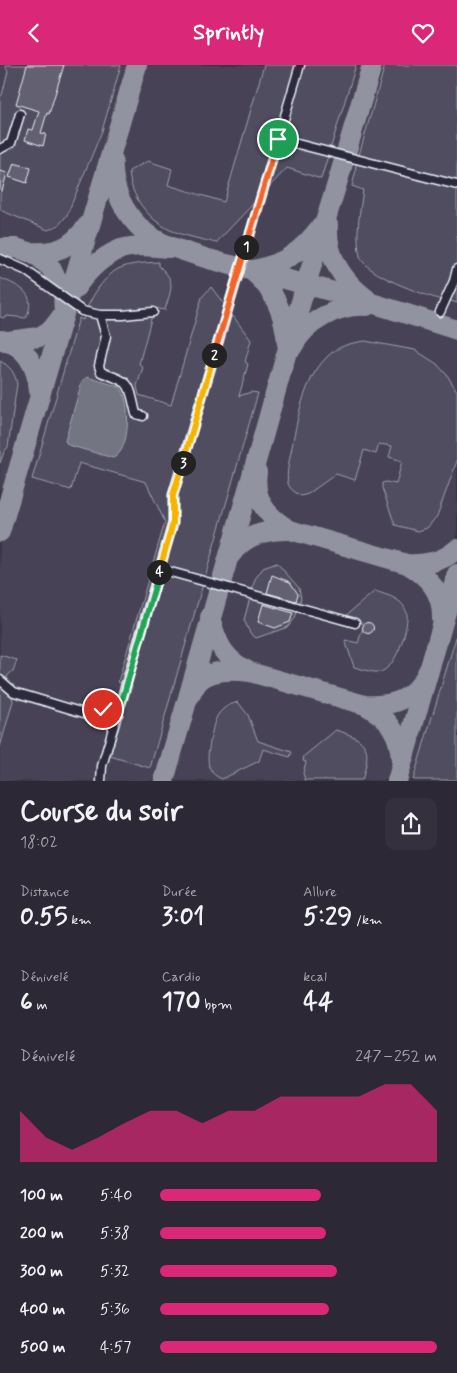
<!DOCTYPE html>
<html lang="fr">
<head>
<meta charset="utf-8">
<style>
  body { margin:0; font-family:Mynerve,sans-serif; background:#34303e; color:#f1f3f6; height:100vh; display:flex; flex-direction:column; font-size:19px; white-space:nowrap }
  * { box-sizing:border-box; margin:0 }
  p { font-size:16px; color:#a6a6ad }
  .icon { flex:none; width:28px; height:28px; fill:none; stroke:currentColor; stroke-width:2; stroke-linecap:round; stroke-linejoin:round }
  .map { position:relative; height:716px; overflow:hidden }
  .details { display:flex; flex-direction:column; background:#2c2836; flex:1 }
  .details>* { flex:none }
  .pin { position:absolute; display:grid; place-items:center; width:42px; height:42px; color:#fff; margin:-21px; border:2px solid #fff; border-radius:50%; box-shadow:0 1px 5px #0007 }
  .km { position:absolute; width:25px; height:25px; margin:-12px; border-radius:50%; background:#222; color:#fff; font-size:14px; line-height:25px; text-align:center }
  .round { display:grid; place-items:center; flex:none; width:52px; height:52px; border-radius:10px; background:#34303e }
  .headline { display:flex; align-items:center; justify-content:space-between; height:85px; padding:0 20px }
  h1 { font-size:28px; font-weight:800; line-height:38px }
  .stats { display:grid; grid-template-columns:repeat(3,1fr); gap:8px; height:85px; padding:5px 20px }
  .stats div { display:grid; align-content:center }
  .stats b { font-size:25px; font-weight:800 }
  .stats small { font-size:14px; font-weight:400 }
  .stats p { font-size:14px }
  .chart { height:140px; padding:10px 20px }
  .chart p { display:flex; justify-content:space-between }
  .chart svg { width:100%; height:90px; margin-top:5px; fill:#db2777; opacity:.7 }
  ul { padding:0 20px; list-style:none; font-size:16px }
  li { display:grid; grid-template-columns:80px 60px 1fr; align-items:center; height:38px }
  li i { height:12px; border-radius:6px; background:#db2777 }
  header { display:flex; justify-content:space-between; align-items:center; height:65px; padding:0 20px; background:#db2777; color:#fff; font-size:22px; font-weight:800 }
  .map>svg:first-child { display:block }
  .built { fill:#464354 }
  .green { fill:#504e5f; stroke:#9ca0ac }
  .water { fill:#737482; stroke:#a2a6b1 }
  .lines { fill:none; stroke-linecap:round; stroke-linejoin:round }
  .taxiway { stroke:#9194a0; stroke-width:20 }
  .building { fill:#636171; stroke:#e8f1f8 }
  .minor-casing { stroke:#e8f1f8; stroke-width:11 }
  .minor { stroke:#2f2a3d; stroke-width:8 }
  .split-1-casing { stroke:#fff; stroke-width:10 }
  .split-2-casing { stroke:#fff; stroke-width:10 }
  .split-3-casing { stroke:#fff; stroke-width:10 }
  .split-4-casing { stroke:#fff; stroke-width:10 }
  .split-5-casing { stroke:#fff; stroke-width:10 }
  .split-6-casing { stroke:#fff; stroke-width:10 }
  .split-1 { stroke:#f0652b; stroke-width:6 }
  .split-2 { stroke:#f0652b; stroke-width:6 }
  .split-3 { stroke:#f5b400; stroke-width:6 }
  .split-4 { stroke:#f5b400; stroke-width:6 }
  .split-5 { stroke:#22a559; stroke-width:6 }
  .split-6 { stroke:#22a559; stroke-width:6 }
</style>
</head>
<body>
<header><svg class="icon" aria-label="back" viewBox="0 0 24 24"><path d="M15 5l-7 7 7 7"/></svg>Sprintly<svg class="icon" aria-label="heart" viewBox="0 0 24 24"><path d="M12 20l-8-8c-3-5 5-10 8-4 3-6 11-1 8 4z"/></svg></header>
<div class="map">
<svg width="457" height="716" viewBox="0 0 457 716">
  <rect width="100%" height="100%" fill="#3a3648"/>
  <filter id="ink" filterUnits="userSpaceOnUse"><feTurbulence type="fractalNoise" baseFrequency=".02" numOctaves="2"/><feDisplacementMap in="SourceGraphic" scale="10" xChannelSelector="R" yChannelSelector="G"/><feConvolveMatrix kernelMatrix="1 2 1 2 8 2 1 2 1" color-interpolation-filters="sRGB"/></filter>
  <g filter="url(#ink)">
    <path class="built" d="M0,0h457v715l-457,1z"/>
    <path class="green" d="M5,0h116l-19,66 -35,84 -8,10 -11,5 -48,-20v-17l3,-8 -3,-1v-87l2,-2 6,-24z
      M264,0h92l-35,114 -34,-11 -71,75c-15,-4 -32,-7 -46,-13 -22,-11 -40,-34 -41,-59l19,-10 24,8 -4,16 56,17z
      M385,0h72v238l-15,-5 -1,2c-18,-6 -76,-25 -81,-44 -5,-21 0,-45 3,-66l-11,-4 4,-16 -1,-1z
      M159,197v4c18,16 12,22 6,44l-11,-2 -15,56 4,3 -6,19 2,9 32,10 31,-108 9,-10 40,53 -6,22 3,2 -9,32 12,-4 7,1 -108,375 -40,-12 22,-70 -14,-4 47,-160 -19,-40 -67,-19 -8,27 -39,-11 47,-161 4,2c4,-17 19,-42 35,-51 12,-6 28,-6 41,-7z
      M0,213c19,8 38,15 26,40l-19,-2 -1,2 -6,-1z
      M365,276l50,9 8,5 14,9 10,11 10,16v70l-20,55 -10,12 -9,3 -23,-6 -13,-37v-5l4,-1 10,2 6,-23 -13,-4 3,-11 -13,-2 -3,10 -12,-4 -9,30 -19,-6 -28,20 -7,2c-5,-3 -12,-7 -13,-13 -2,-10 1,-21 3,-31 6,-31 12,-72 36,-95 10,-11 24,-14 38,-16z
      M0,296c10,5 15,12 17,23l-9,63 -4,5 -4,11z
      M277,498l22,25 2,10 -6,20 -7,9 -32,11 -6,-5 -6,-13 11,-41 8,-11z
      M375,526c8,3 18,5 25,11 3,2 7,9 7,13 1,15 -11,53 -27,57 -8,1 -18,-3 -26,-5l-9,-27 13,3 6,-19 -20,-7z
      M457,569v146h-44z
      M0,590l17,5 -4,11 -6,5 6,25 -13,46z
      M238,637l10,13 10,26 34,11 -2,5 -27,-8 -4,12 -37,18c-19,-7 -14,-26 -11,-42 2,-9 3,-19 10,-26 5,-5 10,-7 17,-9z
      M336,665c32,10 36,17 26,50h-57l-2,-7 3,-11 -3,-1 1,-5z"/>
    <path class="water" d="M87,312l33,10c11,13 11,64 -7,71l-45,-13 -3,-4 17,-60z"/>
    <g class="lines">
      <path class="taxiway" d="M113,95c-2,28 11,55 33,73 15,12 37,18 56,24 34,10 68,18 102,27 52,13 103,30 153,46
        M328,160c-2,32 15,56 39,74
        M0,183h16l13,4 11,6 11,10 12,25 1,20 -12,16 -13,8 -31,4
        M29,187c27,2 42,-4 58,-26
        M253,205c32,-6 48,-18 68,-44
        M252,206c22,18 33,44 35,73
        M74,225c11,-16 28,-34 47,-41 15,-5 32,-2 48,-1
        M2,275c25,6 35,27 37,51
        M292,283c13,-27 47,-44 75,-42
        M257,407c-4,28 10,45 33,58
        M0,467l137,-467
        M230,491c14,-21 36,-27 60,-26l117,34c19,1 35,-2 50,-15
        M407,499c22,13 36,28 35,56
        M210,552c7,27 14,43 40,55l115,33c31,2 51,-7 64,-36
        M190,631c2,-4 5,-10 8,-14 12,-13 36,-12 52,-10
        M365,640c24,13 35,28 36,56
        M164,716l95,-330 47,-167 33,-107 33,-112
        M397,716l60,-207"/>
    </g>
    <path class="building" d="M27,0h37l-15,49 -2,-1 -6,20 5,1 -3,12 -18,-6 3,-11 5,1 6,-19 -23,-7z
      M14,98l17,5 -4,15 -18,-6z
      M0,106l7,2 -5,18 -2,-1z
      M272,510l18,7 8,12 -2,7 -29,-8z
      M263,539l30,9 -3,9 -15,6 -17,-6z
      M362.5 563a5.5 5.5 0 1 1 11 0a5.5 5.5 0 1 1-11 0Z"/>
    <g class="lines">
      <g class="minor-casing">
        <path id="minor" d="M278,74l179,46
          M0,84l11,-6 9,-29
          M0,194l25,11 57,41 18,4 6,21 -7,30 2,6c32,12 27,9 35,42l7,2
          M440,247l14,-31 3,-12
          M100,250h23l30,-3
          M160,504l195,54
          M0,615l14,12 73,22 16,-5 15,5
          M101,716l1,-15 71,-243v-28l127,-430"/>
      </g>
      <use href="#minor" class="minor"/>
    </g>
  </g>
  <g class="lines" filter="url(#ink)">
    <g class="split-1-casing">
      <path id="split-1" d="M246,182l32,-108"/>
    </g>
    <g class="split-2-casing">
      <path id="split-2" d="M214,290l32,-108"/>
    </g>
    <g class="split-3-casing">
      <path id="split-3" d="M183,398l31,-108"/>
    </g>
    <g class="split-4-casing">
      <path id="split-4" d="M159,507l14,-49v-28l10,-32"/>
    </g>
    <g class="split-5-casing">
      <path id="split-5" d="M128,615l31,-108"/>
    </g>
    <g class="split-6-casing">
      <path id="split-6" d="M103,644l15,5 10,-34"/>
    </g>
    <use href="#split-1" class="split-1"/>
    <use href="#split-2" class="split-2"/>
    <use href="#split-3" class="split-3"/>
    <use href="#split-4" class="split-4"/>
    <use href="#split-5" class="split-5"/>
    <use href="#split-6" class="split-6"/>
  </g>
</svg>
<div class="pin" style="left:278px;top:74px;background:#1e9e55"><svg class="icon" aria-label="arrive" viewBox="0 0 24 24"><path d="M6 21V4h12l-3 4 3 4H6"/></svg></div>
<div class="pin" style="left:103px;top:644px;background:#d93025"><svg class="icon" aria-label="check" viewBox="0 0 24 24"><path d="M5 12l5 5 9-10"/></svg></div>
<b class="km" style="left:246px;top:182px">1</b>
<b class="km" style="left:214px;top:290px">2</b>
<b class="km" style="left:183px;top:398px">3</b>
<b class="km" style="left:159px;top:507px">4</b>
</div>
<section class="details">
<div class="headline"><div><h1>Course du soir</h1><p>18:02</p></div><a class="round"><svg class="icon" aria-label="share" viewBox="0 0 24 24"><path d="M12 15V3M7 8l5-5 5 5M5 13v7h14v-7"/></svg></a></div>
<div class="stats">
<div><p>Distance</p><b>0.55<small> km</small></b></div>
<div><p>Durée</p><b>3:01</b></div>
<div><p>Allure</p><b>5:29<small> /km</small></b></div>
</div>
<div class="stats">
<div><p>Dénivelé</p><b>6<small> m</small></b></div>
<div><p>Cardio</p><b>170<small> bpm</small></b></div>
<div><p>kcal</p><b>44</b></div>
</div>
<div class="chart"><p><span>Dénivelé</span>247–252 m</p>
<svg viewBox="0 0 160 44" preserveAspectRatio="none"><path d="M0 44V19L10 32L20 38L30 32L40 25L50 19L60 19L70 25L80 19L90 19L100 12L110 12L120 12L130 12L140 6L150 6L160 19V44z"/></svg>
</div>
<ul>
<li><b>100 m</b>5:40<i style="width:58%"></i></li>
<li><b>200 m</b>5:38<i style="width:60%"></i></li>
<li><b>300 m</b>5:32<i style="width:64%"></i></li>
<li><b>400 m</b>5:36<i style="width:61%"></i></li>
<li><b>500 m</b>4:57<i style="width:100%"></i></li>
</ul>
</section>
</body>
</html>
